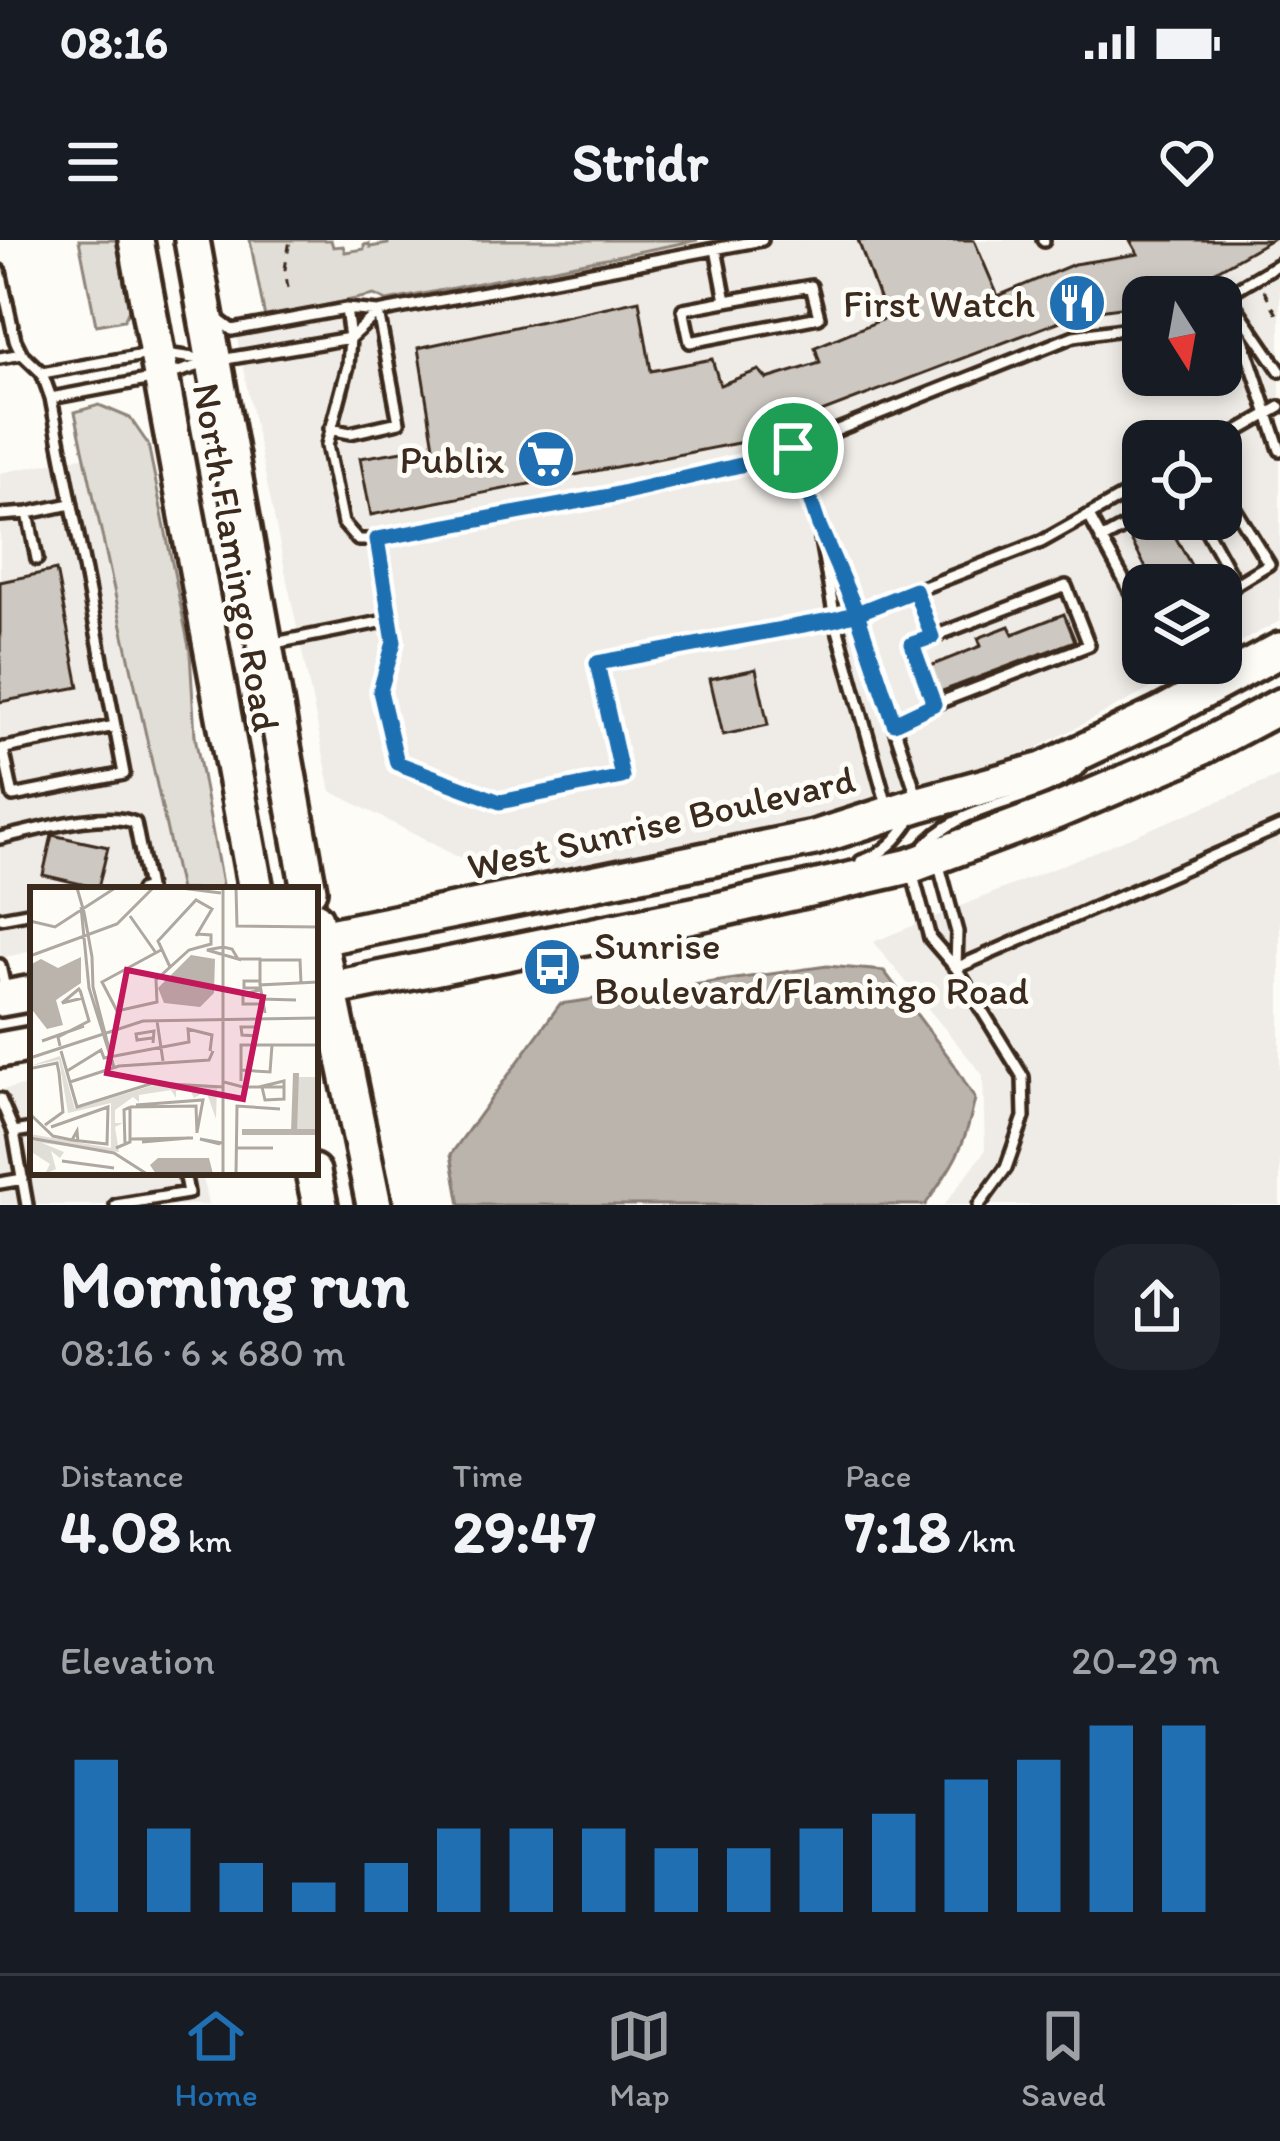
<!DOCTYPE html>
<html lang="en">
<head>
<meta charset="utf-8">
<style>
  body { margin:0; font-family:Itim,sans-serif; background:#20242c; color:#f1f3f6; height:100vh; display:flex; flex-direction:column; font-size:45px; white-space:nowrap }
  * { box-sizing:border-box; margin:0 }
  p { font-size:39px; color:#9ea1a6 }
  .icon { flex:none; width:66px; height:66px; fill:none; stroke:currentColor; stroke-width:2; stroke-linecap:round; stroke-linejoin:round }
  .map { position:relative; height:965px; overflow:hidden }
  .details { display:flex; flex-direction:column; background:#171b24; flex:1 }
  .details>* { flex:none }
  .needle { width:78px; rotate:169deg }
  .tools { position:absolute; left:1122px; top:36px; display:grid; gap:24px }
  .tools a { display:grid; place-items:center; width:120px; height:120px; border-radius:24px; background:#171b24; box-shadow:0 6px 18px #0003; font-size:60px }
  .pin { position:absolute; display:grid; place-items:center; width:102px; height:102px; color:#fff; margin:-51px; border:6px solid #fff; border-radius:50%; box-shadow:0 3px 12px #0007 }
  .round { display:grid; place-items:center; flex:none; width:126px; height:126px; border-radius:36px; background:#20242c }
  .headline { display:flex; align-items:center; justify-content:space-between; height:204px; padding:0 60px }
  h1 { font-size:66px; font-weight:800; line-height:90px }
  .stats { display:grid; grid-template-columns:repeat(3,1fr); gap:18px; height:204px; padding:12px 60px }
  .stats div { display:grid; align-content:center }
  .stats b { font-size:60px; font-weight:800 }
  .stats small { font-size:33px; font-weight:400 }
  .stats p { font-size:33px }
  .chart { height:336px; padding:24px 60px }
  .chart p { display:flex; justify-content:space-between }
  .chart svg { width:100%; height:216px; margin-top:12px; stroke:#1f6fb2; stroke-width:6 }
  .status { display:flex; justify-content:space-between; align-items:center; height:84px; padding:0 60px; background:#171b24; direction:ltr }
  .status svg { height:33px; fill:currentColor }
  header { display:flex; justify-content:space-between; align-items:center; height:156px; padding:0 60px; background:#171b24; font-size:54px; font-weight:800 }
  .menu { display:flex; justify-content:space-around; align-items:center; height:168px; border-top:3px solid #363941; background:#171b24; font-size:33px; color:#9ea1a6 }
  .menu a { display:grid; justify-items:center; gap:6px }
  .menu .selected { color:#1f6fb2 }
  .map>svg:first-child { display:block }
  .built { fill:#efece7; fill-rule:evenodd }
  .green { fill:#e1ded7; stroke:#8e847a; stroke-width:3 }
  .water { fill:#bbb4ad; stroke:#887d74; stroke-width:3 }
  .building { fill:#cdc8c2; stroke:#3b2a1e; stroke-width:3 }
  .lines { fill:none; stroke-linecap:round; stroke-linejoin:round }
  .service-casing { stroke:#3b2a1e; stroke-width:18 }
  .trunk-casing { stroke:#3b2a1e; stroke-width:42 }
  .path { stroke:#3b2a1e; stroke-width:3; stroke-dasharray:9 9; stroke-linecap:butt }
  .service { stroke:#fdfcf7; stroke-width:9 }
  .trunk { stroke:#fdfcf7; stroke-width:33 }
  .route-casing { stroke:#fff; stroke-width:24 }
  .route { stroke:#1f6fb2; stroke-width:15 }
  .labels { text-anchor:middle; stroke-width:10; stroke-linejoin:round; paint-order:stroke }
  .poi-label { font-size:39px; fill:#3b2a1e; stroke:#fdfcf7; text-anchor:end }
  .street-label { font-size:39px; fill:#3b2a1e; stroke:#fdfcf7 }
  .inset-river { fill:none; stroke:#bbb4ad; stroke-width:6 }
  .inset-road { fill:none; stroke:#afa8a0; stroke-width:3 }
  .view { fill:#c2185b; fill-opacity:0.15; stroke:#c2185b; stroke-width:6 }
  .inset-edge { fill:none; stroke:#3b2a1e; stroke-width:6 }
</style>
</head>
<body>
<div class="status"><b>08:16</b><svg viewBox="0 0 49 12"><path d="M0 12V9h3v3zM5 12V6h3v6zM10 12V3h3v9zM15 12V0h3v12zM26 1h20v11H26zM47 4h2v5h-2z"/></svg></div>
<header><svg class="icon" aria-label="menu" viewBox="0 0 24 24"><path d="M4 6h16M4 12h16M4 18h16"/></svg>Stridr<svg class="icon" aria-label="heart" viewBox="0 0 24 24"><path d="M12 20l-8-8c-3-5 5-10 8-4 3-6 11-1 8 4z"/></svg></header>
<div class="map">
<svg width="1280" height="965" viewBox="0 0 1280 965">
  <rect width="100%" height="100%" fill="#fdfcf7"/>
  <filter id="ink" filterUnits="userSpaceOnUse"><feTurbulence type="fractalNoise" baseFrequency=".00833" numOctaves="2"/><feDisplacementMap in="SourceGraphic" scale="24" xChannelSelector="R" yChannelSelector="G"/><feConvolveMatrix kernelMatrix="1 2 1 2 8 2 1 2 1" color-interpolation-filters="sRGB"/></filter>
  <g filter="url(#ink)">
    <path class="built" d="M715,0h565v381l-59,31v-67h-78v78h57l-165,86 -218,69 -317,61 -169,-88 -97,-466 128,-22 21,2zM1143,57h78v78h-78zM1143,201h78v78h-78z
      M148,204l42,208 5,84 28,154h-190v61l-33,7v-485z
      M1280,536v429h-336l41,-54 -2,-76 -110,-133z
      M33,844v88h169l6,33h-208v-115z"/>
    <path class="green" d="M79,0h37l13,69 -5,11 -28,5z
      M250,0h81l2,7 10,-1 2,6 19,-3v-4l5,-1 1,3 18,-3v-4h310l-311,61 -13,-6 -109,23z
      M99,165l31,13 18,26 42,208 5,84 28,154h-43l-105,-478z"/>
    <path class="water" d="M827,726l57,5 70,93 21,35c-10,48 -22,67 -50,106h-465l-9,-51 109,-150z"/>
    <path class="building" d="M858,0h116l24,56 76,-32 64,-10 -8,-14h140l-100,57h-27v7l-59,8 -341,130 -372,73 -11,-57 74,-12 -16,-98 221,-48 12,71 61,-12 8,26 39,-15 8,9 53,-16 -5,-16 71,-29z
      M1166,280l36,65h-47l-24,-45z
      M56,330l23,117 -79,15v-120z
      M1064,374l11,27 -135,51 -10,-26 51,-20 -3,-8 31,-12 4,8z
      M756,429l12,56 -45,10 -13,-56z
      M52,595l56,12 -10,41 -55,-13z"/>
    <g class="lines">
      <g class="service-casing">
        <path id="service" d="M1043,0l1,1
          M716,9l10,52 85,-15 8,31 -129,25 -7,-33 43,-8
          M0,31l15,69 7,14
          M1221,58l59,-35
          M346,69l4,29 -2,28 -21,79 16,78 15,17h19
          M216,78l16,12 114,-21 32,3 384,-72
          M165,114l43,6
          M0,118l22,-4 20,19 9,25 64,328 -115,23
          M1280,131l-52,-76 52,155
          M42,133l107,-19
          M168,135l46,-14 136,-23 27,-25
          M51,158l101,-19
          M330,189l20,4 49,-11 -21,-110
          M1221,201l59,-34
          M793,208l25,75 39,90 61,186
          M1221,246l48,78 -33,20 -15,18
          M28,273l9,46
          M0,275l28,-2 43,-9
          M1089,276l54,99
          M1200,279l36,65
          M821,300l14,79 53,190
          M1101,300l42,-23
          M915,351l17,46 -20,7 23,60 154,-59 -23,-59 -134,51
          M390,380l4,22 -14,49 17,72 103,39 122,-25 -25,-114 238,-44 22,-6 184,-71 102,-57
          M270,404l120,-24 -13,-80 232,-43 153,-37 312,-124 69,-10
          M894,483l41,-19
          M3,508l10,48 111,-22 -9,-48
          M0,598c34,-7 104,-29 135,-15l13,65 -7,2
          M919,612c42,-53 114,-45 163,-85
          M861,621c23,-7 37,-22 50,-42
          M938,622l19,70 -1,36
          M912,632l18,66 26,30
          M0,678l33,-6
          M0,725l5,24
          M0,859l14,33 13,73
          M14,892l19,-3
          M0,943l23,-4
          M116,965l72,-12 -4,-21
          M979,965l27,-37 18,-51 -1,-40 -67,-109 324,-141"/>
      </g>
      <g class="trunk-casing">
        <path id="trunk" d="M136,0l120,650
          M192,0l117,650
          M315,679l59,286
          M315,699l499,-101 106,-34 123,-34 116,-55 121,-65
          M315,752l398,-81 197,-45 145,-54 125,-53 100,-53
          M0,759l33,-6
          M0,810l33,-6
          M313,932l7,33"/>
      </g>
      <path class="path" d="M288,48l-3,-19 5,-29
        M1264,50l16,30"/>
      <use href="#service" class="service"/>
      <use href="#trunk" class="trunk"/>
    </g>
  </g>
  <g class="lines" filter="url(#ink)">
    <g class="route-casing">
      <path id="route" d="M793,208l-31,12 -153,36 -232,43 17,103 -14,49 17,72 103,39 122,-25 -25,-114 239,-44 21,-6 37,110 40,-19 -22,-60 20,-7 -17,-47 -58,23 -39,-90 -25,-75"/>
    </g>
    <use href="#route" class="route"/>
  </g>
  <defs>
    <g id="restaurant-disc" transform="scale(3)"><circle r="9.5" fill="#1f6fb2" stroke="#fdfcf7"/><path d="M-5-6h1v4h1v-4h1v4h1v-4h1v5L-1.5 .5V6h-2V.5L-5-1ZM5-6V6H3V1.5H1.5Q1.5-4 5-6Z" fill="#fff"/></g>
    <g id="supermarket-disc" transform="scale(3)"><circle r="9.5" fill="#1f6fb2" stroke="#fdfcf7"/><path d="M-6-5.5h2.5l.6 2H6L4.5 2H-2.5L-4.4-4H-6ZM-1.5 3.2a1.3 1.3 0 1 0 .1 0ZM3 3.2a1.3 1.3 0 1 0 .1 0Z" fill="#fff"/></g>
    <g id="bus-disc" transform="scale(3)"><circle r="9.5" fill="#1f6fb2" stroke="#fdfcf7"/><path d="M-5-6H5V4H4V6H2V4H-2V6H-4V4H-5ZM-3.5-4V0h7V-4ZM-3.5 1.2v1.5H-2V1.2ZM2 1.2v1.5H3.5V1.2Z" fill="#fff"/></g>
  </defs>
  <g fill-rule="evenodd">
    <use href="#restaurant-disc" x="1077" y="63"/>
    <use href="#supermarket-disc" x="546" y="219"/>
    <use href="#bus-disc" x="552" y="727"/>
  </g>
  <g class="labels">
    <g class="poi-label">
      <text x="1035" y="77">First Watch</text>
      <text x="504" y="233">Publix</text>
      <text x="594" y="719" text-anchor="start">Sunrise<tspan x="594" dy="45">Boulevard/Flamingo Road</tspan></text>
    </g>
    <g class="street-label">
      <text transform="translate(237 317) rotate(80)" y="14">North Flamingo Road</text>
      <text transform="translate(661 582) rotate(-13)" y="14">West Sunrise Boulevard</text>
    </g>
  </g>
  <g transform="translate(30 647)">
    <rect width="288" height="288" fill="#fdfcf7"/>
    <path d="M30,169l15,53 79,-24h63l-1,34 -10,-28 -12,7 -4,-8 -14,1v7l-5,-8 -32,5v7l-6,-5 -18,13v13h8l-8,4 4,25 -77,-9 22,9 -4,6 -9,-7 5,18 -11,5 5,-10 -20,-13v-17l81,14v-45l-43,10 -9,-53 -29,6zM265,190h23v54l-23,1z" fill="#e1ded7"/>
    <path d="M161,68l24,4 -1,34 -14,14 -36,-4 -6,-15zM51,70v26l-25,17 7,25 -16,4 -17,-22v-42l11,-6 17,9zM128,271h51l4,16h-57l-6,-9z" fill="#bbb4ad"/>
    <path class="inset-river" d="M212,245h76M264,245l2,-59"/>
    <path class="inset-road" d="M47,1l7,24 8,45 1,30 21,81 -25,-80 -8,-81M151,1l40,5M206,1l1,38 81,1M100,29l26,37M0,34l25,6 60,-39M202,62l6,10 -31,-9 16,-3zM131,63l-59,32 15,29 40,-9 -1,-22 33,-30 22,-6v-9l-14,-1M0,69l87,-32 36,-36M208,72h22v26M230,73h40l1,23M140,80l-12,-26 38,-41 16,9 -16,27M50,101l-18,15 21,-5M230,101h-16v-7h16M230,112l36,1M230,117h-17v-10l17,-4M235,126l-5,-28 58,-3M127,134l6,40M228,140h-17l1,8 16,1M122,151l-15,2 -1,-6 18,-3 -1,12M12,154l42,-15M30,159l-2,-9 31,-16 -9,-31M31,164l16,56 76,-24 70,4M0,171l113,-37 175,-3M3,181l24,-5 2,10 4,39 -18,13M211,183l29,2 2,-27M37,184l34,-21 3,8 85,-16 -1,-13 24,6 -2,16M211,194v-36h77M40,195l49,-16 90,-6 4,-9M194,195l19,5h41v-6l-25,6M232,200l3,13 19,-1v-12M106,218l67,-5 -6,32M100,220l66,-1 1,27M0,227l23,22 19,4 5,-9 1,11M21,240l57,-20 -1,37 -35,-4M0,251l84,15 33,21M100,252l63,-1M112,255l47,-4M190,257l-20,-5 22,4M95,258l-1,-35 6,-3M86,261l14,-6v-35M206,261h37M32,274l52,7M193,287v-286M206,287l1,-68 43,3"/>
    <path class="view" d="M97,83l136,27 -20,102 -136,-26z"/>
    <rect width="288" height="288" class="inset-edge"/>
  </g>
</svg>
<div class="tools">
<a><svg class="needle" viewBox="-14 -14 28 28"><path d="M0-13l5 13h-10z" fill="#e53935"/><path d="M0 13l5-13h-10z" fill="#9ea1a6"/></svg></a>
<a><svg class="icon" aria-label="locate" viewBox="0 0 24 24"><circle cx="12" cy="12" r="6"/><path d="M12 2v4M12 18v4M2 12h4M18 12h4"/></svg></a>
<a><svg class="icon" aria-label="layers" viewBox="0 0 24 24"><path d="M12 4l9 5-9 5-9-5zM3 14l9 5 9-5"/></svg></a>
</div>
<div class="pin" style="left:793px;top:208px;background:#1e9e55"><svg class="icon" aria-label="arrive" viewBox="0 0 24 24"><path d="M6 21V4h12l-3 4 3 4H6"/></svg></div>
</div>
<section class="details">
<div class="headline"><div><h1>Morning run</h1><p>08:16 · 6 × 680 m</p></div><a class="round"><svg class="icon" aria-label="share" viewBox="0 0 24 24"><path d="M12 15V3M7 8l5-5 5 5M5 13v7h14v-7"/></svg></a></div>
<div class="stats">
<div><p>Distance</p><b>4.08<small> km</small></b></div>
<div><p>Time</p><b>29:47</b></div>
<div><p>Pace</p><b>7:18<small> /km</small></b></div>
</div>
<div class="chart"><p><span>Elevation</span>20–29 m</p>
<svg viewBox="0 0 160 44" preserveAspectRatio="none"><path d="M5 44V13M15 44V27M25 44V34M35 44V38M45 44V34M55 44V27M65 44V27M75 44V27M85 44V31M95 44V31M105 44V27M115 44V24M125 44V17M135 44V13M145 44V6M155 44V6"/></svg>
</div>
</section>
<nav class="menu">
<a class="selected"><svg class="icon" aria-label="home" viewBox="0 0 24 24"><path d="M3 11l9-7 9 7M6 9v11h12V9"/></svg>Home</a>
<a><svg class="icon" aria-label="map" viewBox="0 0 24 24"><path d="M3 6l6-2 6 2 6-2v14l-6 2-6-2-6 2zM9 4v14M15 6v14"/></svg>Map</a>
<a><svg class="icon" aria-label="saved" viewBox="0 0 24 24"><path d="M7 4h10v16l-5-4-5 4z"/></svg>Saved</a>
</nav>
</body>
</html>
